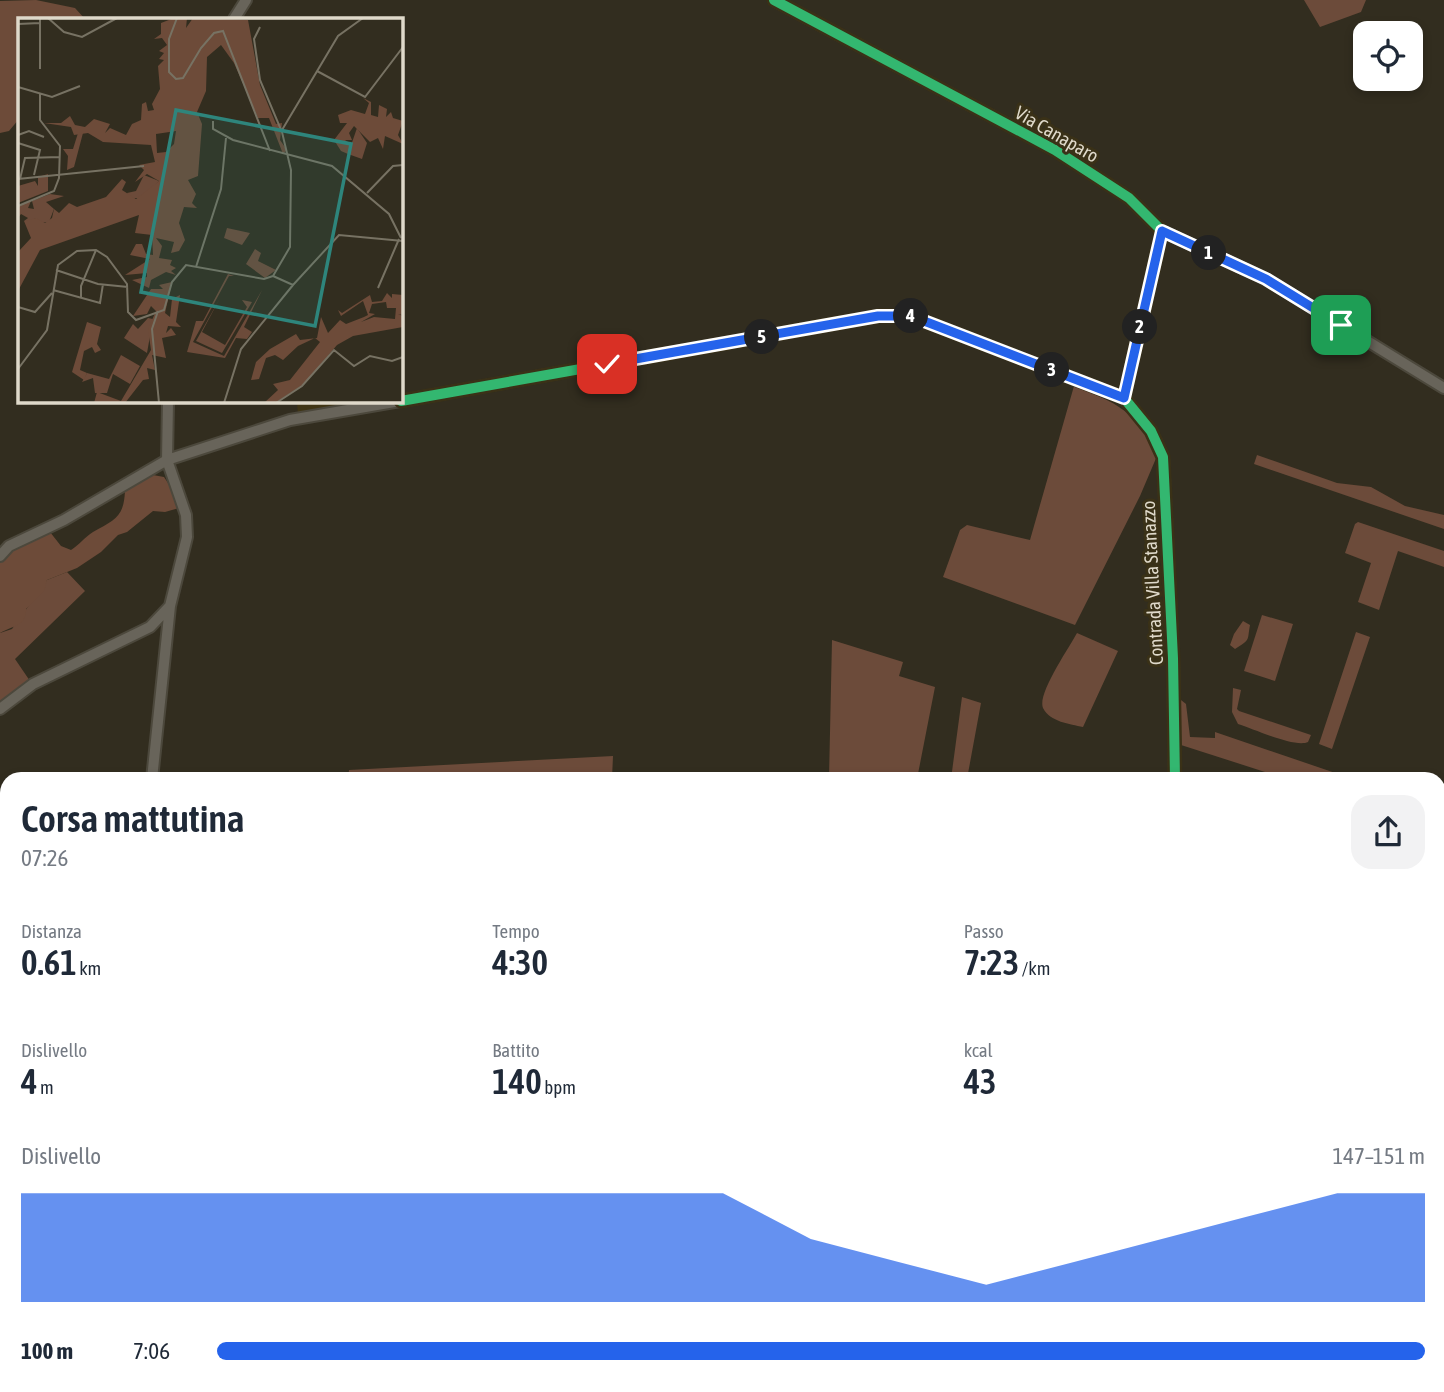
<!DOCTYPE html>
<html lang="it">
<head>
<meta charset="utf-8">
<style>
  body { margin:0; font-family:"Asap Condensed",sans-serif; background:#f2f2f3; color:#1f2937; height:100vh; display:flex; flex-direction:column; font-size:26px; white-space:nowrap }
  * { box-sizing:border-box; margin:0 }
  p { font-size:23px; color:#747a83 }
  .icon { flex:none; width:38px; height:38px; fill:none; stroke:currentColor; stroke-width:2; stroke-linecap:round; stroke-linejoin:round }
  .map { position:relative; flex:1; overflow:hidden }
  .panel { position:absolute; left:0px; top:772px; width:1446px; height:621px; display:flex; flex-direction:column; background:#fff; border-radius:21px 21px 0 0; box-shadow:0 4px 10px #0003 }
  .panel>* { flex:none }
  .fabs { position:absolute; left:1353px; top:21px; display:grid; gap:14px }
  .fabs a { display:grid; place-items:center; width:70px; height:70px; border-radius:14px; background:#fff; box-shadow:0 4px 10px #0003; font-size:35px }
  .pin { position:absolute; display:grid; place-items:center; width:60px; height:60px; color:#fff; margin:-30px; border-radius:14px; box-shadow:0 4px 10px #0006 }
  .km { position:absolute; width:35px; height:35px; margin:-18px; border-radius:50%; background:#222; color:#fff; font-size:19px; line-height:35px; text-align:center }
  .round { display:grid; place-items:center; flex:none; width:74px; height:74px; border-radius:21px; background:#f2f2f3 }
  .headline { display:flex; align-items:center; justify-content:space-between; height:119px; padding:0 21px }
  h1 { font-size:38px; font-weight:600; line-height:52px }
  .metrics { display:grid; grid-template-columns:repeat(3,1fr); gap:10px; height:119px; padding:7px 21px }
  .metrics div { display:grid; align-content:center }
  .metrics b { font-size:35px; font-weight:600 }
  .metrics small { font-size:19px; font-weight:400 }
  .metrics p { font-size:19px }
  .chart { height:196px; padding:14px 21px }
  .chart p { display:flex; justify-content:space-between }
  .chart svg { width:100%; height:126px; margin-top:7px; fill:#2563eb; opacity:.7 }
  ul { padding:0 21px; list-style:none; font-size:23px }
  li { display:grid; grid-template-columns:112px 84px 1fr; align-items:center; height:52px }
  li i { height:18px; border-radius:9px; background:#2563eb }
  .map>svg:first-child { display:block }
  .built { fill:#403515 }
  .green { fill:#6c4b3a }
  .forest { fill:#6d4b39 }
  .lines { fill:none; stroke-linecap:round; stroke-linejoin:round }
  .minor-casing { stroke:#4c483c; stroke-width:14 }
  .minor { stroke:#68645a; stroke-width:10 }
  .quiet { stroke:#58b947; stroke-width:9; stroke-dasharray:18 9; stroke-linecap:butt }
  .cycleway-casing { stroke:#3a3117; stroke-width:15 }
  .cycleway { stroke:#33b770; stroke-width:10 }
  .route-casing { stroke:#fff; stroke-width:14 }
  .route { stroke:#2563eb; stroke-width:9 }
  .labels { text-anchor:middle; stroke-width:6; stroke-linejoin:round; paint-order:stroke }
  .street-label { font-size:19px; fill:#dfd9ca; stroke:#3a3117 }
  .inset-road { fill:none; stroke:#777263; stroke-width:2 }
  .view { fill:#2e857c; fill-opacity:0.15; stroke:#2e857c; stroke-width:3.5 }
  .inset-edge { fill:none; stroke:#dfd9ca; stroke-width:3.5 }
</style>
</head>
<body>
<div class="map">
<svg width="1444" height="1392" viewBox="0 0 1444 1392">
  <rect width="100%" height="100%" fill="#322d1f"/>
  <path class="built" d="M291,401h83l-76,15 -1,-14z"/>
  <path class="green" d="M1304,0h62l-5,12 -41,15z
    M1074,386c41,16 65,26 83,70l-17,40 -65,129 -132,-48 17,-47 7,-5 63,15z
    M1257,455l80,28 34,4 34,19 39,9v14l-190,-65z
    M1358,522l86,29v16l-46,-16 -19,59 -21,-8 13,-39 -26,-10 10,-29z
    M67,572l18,19 -70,68 15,22 -30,20v-68l12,-4 35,-49z
    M1262,615l31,9 -18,57 -31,-10z
    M1356,632l14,5 -38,112 -13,-5z
    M1077,633l41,18 -35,76c-13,-3 -33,-5 -40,-19 -6,-14 26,-60 34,-75z
    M832,640l71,22 -4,14 36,11 -18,92h-88z
    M1233,688l8,2 -4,19 2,2 72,24 -3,7c-13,6 -54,-13 -70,-18l-6,-12z
    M962,697l19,6 -14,76h-16z
    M1181,700l5,4 4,33 25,1v-6l138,47h-66l-106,-34z
    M613,756l-1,23h-264l1,-9z
    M1045,1386h108l-2,6h-116z"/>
  <path class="forest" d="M36,0l39,8 10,11h-66v100l-10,12 -9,2v-132z
    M153,475l11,2 14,21 1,10 -14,4 -12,-1 -26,21 -9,3 -17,17 -24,16 -30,12 -3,11 -18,18c1,17 -14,17 -26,24v-81l50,-20 11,14 10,4c8,-5 14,-13 22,-18 23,-13 31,-15 32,-42l11,-9z
    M1243,621l7,4c-3,16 1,14 -15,24l-5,-4 4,-11z
    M1438,1178h6v60l-5,-6z
    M7,1216v170h158l3,6h-168v-173z
    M1439,1267h5v77l-5,-2z
    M287,1386h706v6h-698z
    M1207,1386h78l1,6h-71z
    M1329,1386h63l2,6h-64z"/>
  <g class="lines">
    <g class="minor-casing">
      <path id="minor" d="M774,0l281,150 74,48 33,33 -38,167
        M234,19l12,-19
        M1162,231l104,48 178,109
        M401,401l477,-85h33l213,82 27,33 12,26 10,201 2,121
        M0,556l9,-10 55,-26 103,-60 123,-40 110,-19
        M0,709l33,-25 117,-57 20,-21
        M152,779l18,-173 17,-69 -1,-22 -19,-55 1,-59
        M1438,1174l6,1"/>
    </g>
    <use href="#minor" class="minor"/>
    <path class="quiet" d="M427,1386l3,6"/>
    <g class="cycleway-casing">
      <path id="cycleway" d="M774,0l281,150 74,48 33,33 -38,167
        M401,401l477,-85h33l213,82 27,33 12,26 10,201 2,121"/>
    </g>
    <use href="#cycleway" class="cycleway"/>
  </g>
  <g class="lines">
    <g class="route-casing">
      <path id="route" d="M607,364l271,-48h33l213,82 38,-167 104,48 75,46"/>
    </g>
    <use href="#route" class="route"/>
  </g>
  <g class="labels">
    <g class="street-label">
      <text transform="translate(1057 134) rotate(30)" y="7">Via Canaparo</text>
      <text transform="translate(1152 583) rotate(-93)" y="7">Contrada Villa Stanazzo</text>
    </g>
  </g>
  <g transform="translate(18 18)">
    <rect width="385" height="385" fill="#322d1f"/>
    <path d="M339,110l10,15 -5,16 -14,-5zM60,115h5l-9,34 -7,3 1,-14 -5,-7h10zM30,156v17l-30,12v-17l17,-5 3,5v-9zM126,157l15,6 -17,17h-13l-2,-5 9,-2zM32,176l14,2 -18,6 8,7 -5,13 -11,1 -3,-5 -1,4 -10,-1 4,-3 -7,-4 -3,4v-12l13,-5 -3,7 6,1 -2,-8zM209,210l23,5 -8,12 -18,-7zM237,231l6,4 -3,8 18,9 -11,8 -19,-14zM210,256l6,2h-5l-36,66 31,14 38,-66 -18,37 8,5 -5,7 -11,-1 -11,20 -38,-6 9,-31h7zM202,280l-18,34 23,13 22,-38 -5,-7 10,2 -30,51 -26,-12zM130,300l5,1 -6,34 -23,-15 9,-14 5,5zM103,337l19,11 -10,18 -17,-10 -6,19h-12l-2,-15 -11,4 5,-9 22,6z" fill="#6c4b3a"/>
    <path d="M156,0h13l-1,10 7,-10 55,2 12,65 16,39 6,-1 -2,17 7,10 -4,4 -14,-36h-11l-24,-55 -13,-18 -14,12 -1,34 -9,21 5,12 -4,52 -10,4 8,14 -4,9 5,5 -13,-1 -5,16 6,17 -6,11 -8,2 3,-11 -18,-4 6,8 -3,12 13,2 -2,5 6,3 -5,3 5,4 -10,-3 -15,8 -2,8 -17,-8 15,-3v-4l-22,2 25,-16 -20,-4 6,-11h6l4,10 7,1 -1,-20 -17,-2 4,-18 -99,35 -22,41v-39l13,-14 -7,-17 12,-3 9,5 7,-5 2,-9 5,4 10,-10 8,4 29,-10 16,-18 4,3 -4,8 14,9 23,-18 -12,-7 -12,8 9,-12 -5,-5 16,-3 -4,-17 -48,-3 -15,-9 -14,2 -3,-8 -27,-4h17l9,-7 5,9 10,2 9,-8 16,5 -5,9 5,-5 16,7 6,-11 9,-4 1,-16 4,-2 2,9 6,-1 -2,-6 8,-15 -2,-23 6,-6 -5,-1 5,-6 -5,-2 8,-6 -5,-7 -8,1 7,-5v-11zM158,113l-2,13 -8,8 -9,1 -1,-19zM345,80l8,4v13l7,2 1,-12 8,4 -1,8 5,-5 2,6 10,3 -5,14 5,9 -18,-8 -2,13 -5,-11 -8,4 -16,-16 -5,7 3,7h-7l6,4 -3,10 -7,-3 -7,-11 13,-17h-7l-2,-8 13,-5 14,4 4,-11zM154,264l-7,31 5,4 2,-18 8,-4 -4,27 5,5 -13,-1 -2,7 5,-5 5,7 -14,3 4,20 -14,-3 3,15 -8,-2 2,11 -6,1 -18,23h-31l3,-11 24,9 30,-51 -3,-21 8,-18 -5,-5 -4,8 -14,2 18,-27h12l-4,-4zM369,275l5,5v-4l11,1v20l-5,-1 5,2v11l-50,9 -16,9 -33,39 -29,19h-11l14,-13 -5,-6 17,-4 30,-38 -5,-4 -17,8 -15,14 -8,-5 -9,3 -7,21 -8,1 5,-18 14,-13 26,-15 4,6 17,-2 4,-21 7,16 12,-13 6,4 18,-7 4,-2 -5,-14 -22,15 -3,-6 4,3 28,-18 2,7 10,-1zM368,284l1,6h9l-1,11 -21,-2 -13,5 14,-8 -6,-1 3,-9zM69,304l14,5 -4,17 4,6 -6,3 -3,-6 -8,4 -4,19 7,3 -3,7 -12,-8z" fill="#6d4b39" fill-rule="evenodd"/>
    <path class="inset-road" d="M30,0l16,14 18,5 35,-19M159,0l-8,21v33l7,7 7,-1 18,-30 13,-15 9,-2 47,120M0,6l22,-1M242,9l-6,12 6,41 22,52 9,38 -1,77 -17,29M22,51v-51M299,53l48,26 38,-50M0,69l34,10 28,-11M195,103v8l20,11 99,26 57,48 12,24M264,112l56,-94 25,-18M0,117l11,-4 15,6M0,125l22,7 -6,25M0,161l126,-13M2,161l5,-21 35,-1M349,175l26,-27 10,-1M0,188l36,-15 5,-13 1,-32 -20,-26v-26M178,249l25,-78 5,-51M38,252l42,14 30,3M255,258l20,9 46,-50 64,6M360,270l21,-49M35,272l47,13 3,-19M63,279v-11l15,-36M0,289l17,5 17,-19M140,293l-6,18 7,74M0,351l29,-39 11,-65 19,-14 19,-1 11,7 20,27 1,28 8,8 28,-10 8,-28 14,-17 78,14 9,-3M206,385l17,-54 52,-64M258,385l26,-17 32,-36 20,16 16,-10 22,5 11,-4"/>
    <path class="view" d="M158,92l175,34 -36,182 -174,-34z"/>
    <rect width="385" height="385" class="inset-edge"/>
  </g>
</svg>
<div class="fabs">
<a><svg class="icon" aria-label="locate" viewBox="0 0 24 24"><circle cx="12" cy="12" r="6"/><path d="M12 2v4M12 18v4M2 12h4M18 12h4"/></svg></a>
</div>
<div class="pin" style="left:1341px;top:325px;background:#1e9e55"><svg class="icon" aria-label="arrive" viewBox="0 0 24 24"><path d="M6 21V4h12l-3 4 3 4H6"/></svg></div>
<div class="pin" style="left:607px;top:364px;background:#d93025"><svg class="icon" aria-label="check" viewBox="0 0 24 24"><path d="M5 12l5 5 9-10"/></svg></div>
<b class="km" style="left:1209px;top:253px">1</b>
<b class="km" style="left:1140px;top:327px">2</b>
<b class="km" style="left:1052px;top:370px">3</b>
<b class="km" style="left:911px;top:316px">4</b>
<b class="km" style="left:762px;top:337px">5</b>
<section class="panel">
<div class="headline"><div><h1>Corsa mattutina</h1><p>07:26</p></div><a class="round"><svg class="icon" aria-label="share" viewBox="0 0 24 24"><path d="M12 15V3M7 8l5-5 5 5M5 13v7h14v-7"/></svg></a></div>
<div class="metrics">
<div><p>Distanza</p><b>0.61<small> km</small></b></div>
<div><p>Tempo</p><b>4:30</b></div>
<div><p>Passo</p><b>7:23<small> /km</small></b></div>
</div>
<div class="metrics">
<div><p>Dislivello</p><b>4<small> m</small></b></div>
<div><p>Battito</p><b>140<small> bpm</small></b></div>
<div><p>kcal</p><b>43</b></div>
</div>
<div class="chart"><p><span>Dislivello</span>147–151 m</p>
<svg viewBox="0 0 160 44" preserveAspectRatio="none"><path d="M0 44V6L10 6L20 6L30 6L40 6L50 6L60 6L70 6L80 6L90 22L100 30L110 38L120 30L130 22L140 14L150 6L160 6V44z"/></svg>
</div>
<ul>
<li><b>100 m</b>7:06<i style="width:100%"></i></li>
</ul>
</section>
</div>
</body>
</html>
